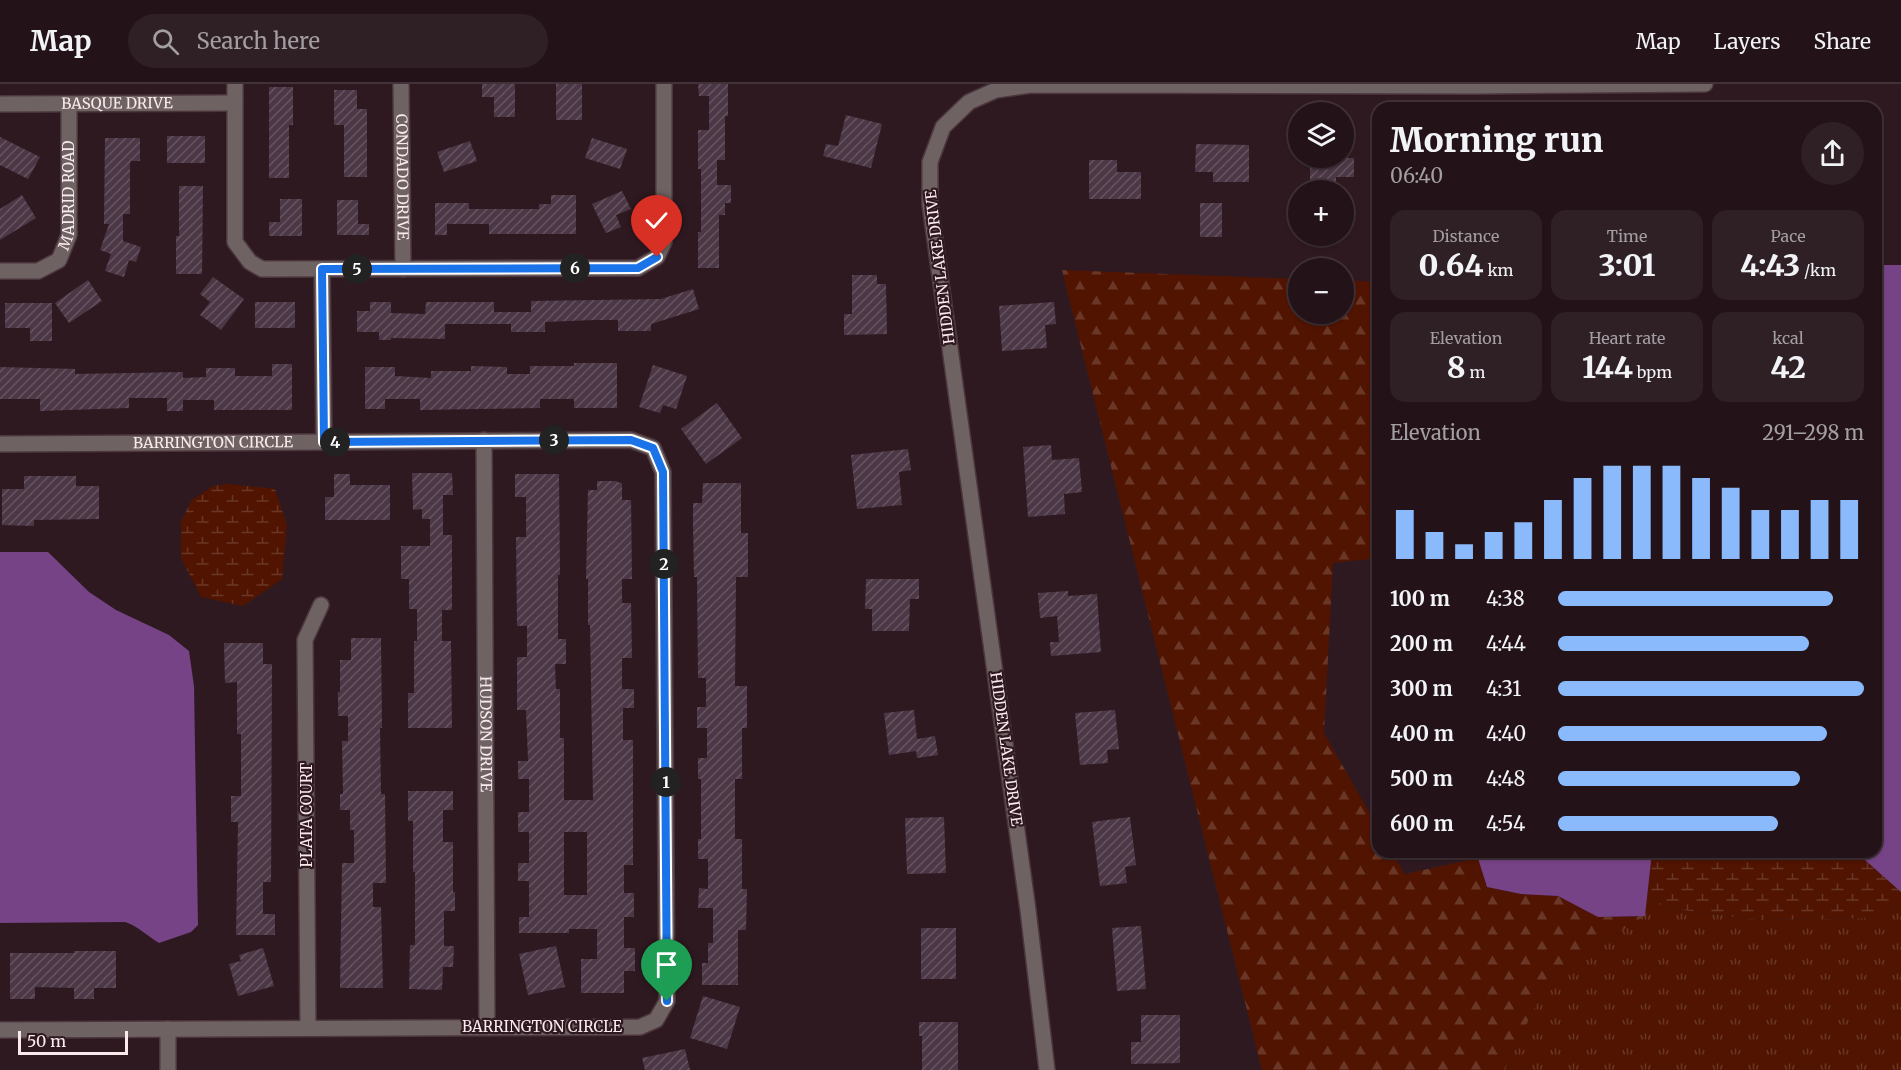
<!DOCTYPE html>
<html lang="en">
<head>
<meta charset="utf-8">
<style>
  body { margin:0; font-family:Merriweather,serif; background:#2f2026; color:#f1f3f6; height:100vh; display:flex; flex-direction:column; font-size:22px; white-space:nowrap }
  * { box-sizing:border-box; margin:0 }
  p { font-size:20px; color:#a39ea2 }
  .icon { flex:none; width:33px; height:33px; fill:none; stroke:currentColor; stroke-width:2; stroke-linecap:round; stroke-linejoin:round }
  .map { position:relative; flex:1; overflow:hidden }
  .drawer { position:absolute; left:1372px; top:18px; width:510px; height:756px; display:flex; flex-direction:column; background:#231319; border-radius:18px; box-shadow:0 2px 4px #0004,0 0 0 2px #403238 }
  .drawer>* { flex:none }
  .buttons { position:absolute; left:1288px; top:18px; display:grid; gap:12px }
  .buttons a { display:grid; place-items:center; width:66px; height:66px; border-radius:50%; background:#231319; box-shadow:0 2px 4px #0004,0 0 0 2px #403238; font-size:30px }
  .scale { position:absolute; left:18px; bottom:15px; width:110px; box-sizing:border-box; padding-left:6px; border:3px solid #faeaee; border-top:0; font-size:16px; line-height:21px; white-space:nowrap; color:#faeaee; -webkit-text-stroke:4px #2f1921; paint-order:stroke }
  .pin { position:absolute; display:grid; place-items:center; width:51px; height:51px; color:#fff; margin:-62px -26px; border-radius:50% 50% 50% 0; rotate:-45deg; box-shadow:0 0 6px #0007 }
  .pin .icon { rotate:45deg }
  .km { position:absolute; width:30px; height:30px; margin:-15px; border-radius:50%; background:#222; color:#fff; font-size:16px; line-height:30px; text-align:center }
  .round { display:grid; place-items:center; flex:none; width:63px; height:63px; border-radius:32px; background:#2f2026 }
  .headline { display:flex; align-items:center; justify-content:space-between; height:102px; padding:0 18px }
  h1 { font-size:33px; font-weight:800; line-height:45px }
  .figures { display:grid; grid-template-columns:repeat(3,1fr); gap:9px; height:102px; padding:6px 18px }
  .figures div { display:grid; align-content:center; border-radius:15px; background:#2f2026; text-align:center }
  .figures b { font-size:30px; font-weight:800 }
  .figures small { font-size:16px; font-weight:400 }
  .figures p { font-size:16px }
  .chart { height:168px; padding:12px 18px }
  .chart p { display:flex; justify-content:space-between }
  .chart svg { width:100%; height:108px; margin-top:6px; stroke:#8bbafc; stroke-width:6 }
  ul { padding:0 18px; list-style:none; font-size:20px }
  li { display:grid; grid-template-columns:96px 72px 1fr; align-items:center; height:45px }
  li i { height:15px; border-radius:8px; background:#8bbafc }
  header { display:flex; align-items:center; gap:36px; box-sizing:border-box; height:84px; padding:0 30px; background:#231319; border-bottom:2px solid #403238 }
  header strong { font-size:28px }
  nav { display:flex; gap:33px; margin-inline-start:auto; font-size:21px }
  .search { width:420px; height:54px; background:#2f2026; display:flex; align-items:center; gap:15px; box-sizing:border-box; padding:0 21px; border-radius:33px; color:#a39ea2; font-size:22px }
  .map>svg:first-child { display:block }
  .grass { fill:url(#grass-tufts) }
  .forest { fill:url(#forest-firs) }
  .wetland { fill:url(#wetland-marsh) }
  .water { fill:#764386 }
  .building { fill:url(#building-hatch); fill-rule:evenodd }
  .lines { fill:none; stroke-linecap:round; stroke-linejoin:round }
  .minor-casing { stroke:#4b363e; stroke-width:18 }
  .minor { stroke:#6f6262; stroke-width:15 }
  .route-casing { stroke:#fff; stroke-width:12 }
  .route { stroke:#1a73e8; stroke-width:8 }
  .labels { text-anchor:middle; stroke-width:4.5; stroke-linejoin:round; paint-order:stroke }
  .street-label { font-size:15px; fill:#faeaee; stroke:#2f1921 }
</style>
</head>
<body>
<header>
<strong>Map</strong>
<div class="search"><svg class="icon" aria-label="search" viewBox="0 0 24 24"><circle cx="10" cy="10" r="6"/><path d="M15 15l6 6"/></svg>Search here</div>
<nav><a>Map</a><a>Layers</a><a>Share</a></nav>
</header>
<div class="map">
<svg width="1901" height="986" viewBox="0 0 1901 986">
  <defs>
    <pattern id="grass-tufts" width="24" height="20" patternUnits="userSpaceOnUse" patternTransform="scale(1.5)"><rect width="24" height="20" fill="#501401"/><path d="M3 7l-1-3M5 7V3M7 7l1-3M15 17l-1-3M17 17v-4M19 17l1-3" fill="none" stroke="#6a3626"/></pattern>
    <pattern id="forest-firs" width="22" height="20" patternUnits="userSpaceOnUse" patternTransform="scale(1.5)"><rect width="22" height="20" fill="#501401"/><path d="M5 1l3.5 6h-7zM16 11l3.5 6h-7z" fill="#6a3626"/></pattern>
    <pattern id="wetland-marsh" width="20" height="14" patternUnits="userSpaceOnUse" patternTransform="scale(1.5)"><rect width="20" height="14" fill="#501401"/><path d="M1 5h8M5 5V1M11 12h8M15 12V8" fill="none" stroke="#6a3626"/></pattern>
    <pattern id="building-hatch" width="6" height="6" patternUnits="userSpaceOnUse" patternTransform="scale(1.5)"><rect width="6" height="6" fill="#4b3745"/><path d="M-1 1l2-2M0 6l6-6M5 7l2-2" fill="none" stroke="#665460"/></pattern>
  </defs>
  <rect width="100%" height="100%" fill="#2f1921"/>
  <path class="grass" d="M1647,814l28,11 85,11 110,-2 31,-17v169h-397l46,-94 95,-60z"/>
  <path class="forest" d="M1062,186l237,9v35h45v-34l34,2v276l-45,5 -9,170 54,95v24h14l13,22 73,-16 9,29 34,7 37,2 40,21 47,-1 -95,60 -46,94h-242z"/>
  <path class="wetland" d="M229,400l46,5 12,36 -5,54 -39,27 -42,-9 -20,-39v-37l11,-21 21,-14z
    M1652,768h204l45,40v9l-31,17 -110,2 -85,-11 -28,-11z"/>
  <path class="water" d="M1877,181h24v627l-45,-40h20z
    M0,468h48l41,40 27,18 53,25 20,16 5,35 4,239 -7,7 -32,11c-12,-7 -21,-17 -34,-21l-125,1z
    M1476,768h176l-7,64 -47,1 -40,-21 -37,-2 -34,-7z"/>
  <path class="building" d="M482,0h33v33h-21v-20h-12z
    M556,0h26v36h-26z
    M698,0h30v32h-3v44h-8v25h14v18h-6v12h-6v53h-21v-36h3v-63h-3v-39h11v-34h-10z
    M269,3h24v38h-4v53h-20z
    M334,6h23v19h10v68h-23v-52h-10z
    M846,31l36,9 -11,44 -48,-12 3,-12 12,2z
    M167,52h38v27h-38z
    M0,53l40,20 -12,22 -28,-14z
    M105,54h35v23h-9l-1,3v50h-7v27l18,6 -5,15 -7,-2 -5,17 -19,-6 6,-17 -11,-4 9,-26h-5z
    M592,54l35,11 -7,20 -35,-11z
    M470,57l7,20 -33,11 -7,-20z
    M1196,60l53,1v37h-36v-10h-18z
    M1310,74h44v19h-18v11h-26z
    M1089,76h28v12h24v27h-52z
    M179,102h24l-1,88h-26v-38h3z
    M622,107l9,18 -15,6 5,12 -15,6 -14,-29z
    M22,111l14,23 -36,22v-31z
    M551,111h25v39h-87v-10h-42v11h-12v-32h34v6h70v-5h12z
    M280,115h22v37h-33v-14h11z
    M337,116h21v24h11v11h-32z
    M1200,119h22v34h-22z
    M852,191h25v9h9l1,50 -43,1v-21h8z
    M213,193l31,22 -23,31 -21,-15 10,-13 -10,-8z
    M88,196l14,21 -33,22 -14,-20z
    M693,205l6,20 -48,15v7h-33v-11h-24l-49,2v10h-34v-8h-66v15l-54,-1v2h-12v-8h-22v-21h13v-9h21v11l34,1 1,-12h68v10h37v-11l130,-2z
    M255,218h40v26h-40z
    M1054,218l2,22 -11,1 2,23 -45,3 -3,-45z
    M5,219h47v38h-22v-13h-25z
    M574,279h43v45h-43v-9h-34v9l-120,2v-11h-35v10h-20v-42h30v9l36,2v-7h40v-5l36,1v7h23v-8h44z
    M272,280h20v46h-78v-10h-31v11h-16v-13h-38v10l-89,3v-12h-40v-32l75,2v5l108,-2v6l23,-1v-9h29v8h37z
    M653,281l34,11 -11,33 -13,-4 -3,8 -21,-6z
    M717,319l25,35 -36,26 -25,-35z
    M1051,361l1,15 27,-2 3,34 -18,2 1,20 -37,3 -5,-70z
    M908,365l3,21 -12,2 3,33 -45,4 -6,-54z
    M412,389h40l1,22h-10v40h9v75h-10v31h9l1,87h-44v-35h6v-52h3v-32h-8v-30h-8v-33h29v-27h-8v-10l-9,1z
    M334,390h16v11h40v35h-65v-23h9z
    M515,390h44l1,101h-2v64h8v25h-11l1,25h4v49h4v62h29l-3,-175h-2v-46h-2l2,-89h9v-9h20v1l5,1v17h9l1,79h-10v24h9l1,55h-10v31h12v19h-11v32h10v125h-9v28h10v24h-10v31h11v23h-11v22h-43v-34h16v-30h-28v4h-50v-16h10v-36h-11v-18h11v-31h-11v-20h11v-33h-11v-18h10l-2,-51h-9v-53h10v-31h-10l-1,-89h10v-40h-11zM564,748h23v63h-23z
    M24,392h52v10h23v33l-65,1v6l-32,-1v-36h22z
    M703,399h38v50h7v44h-12l-1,109h12v42h-5v51h-7v60h7v50h5l-1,41h-8v55h-36v-22h6v-20h5v-35h-15l1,-20 9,1v-30h-10v-20h3v-60h-3v-21h9v-30h-10v-21h9v-29h-8l-1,-101h-3l-1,-52v-22h9z
    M866,495h53v20h-9l-1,32h-37v-22h-7z
    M1068,507v5l29,-2 4,58 -50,4 -1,-14h9l-2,-26 -17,2 -2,-25z
    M351,554h30l1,90h-2l1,66h4l1,89h-13v24h8l2,81h-43l2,-125h12v-33h-4v-20h-10v-16h3l-1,-53h6v-25h-10v-24h2v-32h11z
    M224,559h39v21h9l-1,218h-8v32h12v21h-39l2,-113h-7v-26h10v-62h-4v-52l-12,1z
    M914,626l3,29 18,-3 3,19 -21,3 -1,-7 -27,4 -5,-42z
    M1115,626l4,39 -12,1 1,13 -28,2 -5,-52z
    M408,707h45v19h-10v32h10v50h2v19h-11v35h10l-1,21h-10l-1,23 -33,-1 1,-44h5v-73h-2v-51h-5z
    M944,733l2,56 -39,1 -2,-56z
    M1130,733l6,48 -11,2 2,16 -27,3 -8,-64z
    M1141,842l5,63 -29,2 -5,-63z
    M921,844h35v51h-35z
    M556,862l9,41 -37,8 -9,-41z
    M263,864l11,38 -36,10 -9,-32 12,-3 -2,-6z
    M74,867h42v37h-22v11h-20v-11l-39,-1v12h-25v-46h64z
    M703,912l37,11 -13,42 -37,-11z
    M1141,931h39v48l-49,1v-22h10z
    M919,938h39v48h-36v-34h-3z
    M685,965l5,21h-45l-3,-12z"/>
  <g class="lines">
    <g class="minor-casing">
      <g id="minor">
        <path d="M235,0v158l15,20 12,7 376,-1 19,-11 7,-15v-158"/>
        <path id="s1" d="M401,0l2,185"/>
        <path id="s2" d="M0,20l235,-1"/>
        <path d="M322,185l2,173"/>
        <path id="s3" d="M0,187h38l21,-11 10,-25v-131"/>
        <path id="s4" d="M484,356l3,587"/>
        <path id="s5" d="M0,360l631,-4 22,8 10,24 4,529 -11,19 -16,7 -640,3"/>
        <path d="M308,944l-3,-388 16,-35"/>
        <path d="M168,945v41"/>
        <path d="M1047,986l-19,-160 -98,-706v-42l13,-35 26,-25 27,-12 35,-5 445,1 229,-2"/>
      </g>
    </g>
    <use href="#minor" class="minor"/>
  </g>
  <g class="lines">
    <g class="route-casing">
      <path id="route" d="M657,173l-19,11 -316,1 2,173 307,-2 22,8 10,24 4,529"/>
    </g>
    <use href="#route" class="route"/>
  </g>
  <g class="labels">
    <g class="street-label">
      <text dy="5" stroke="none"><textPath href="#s2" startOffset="117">BASQUE DRIVE</textPath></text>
      <text dy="5" stroke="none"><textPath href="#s1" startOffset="93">CONDADO DRIVE</textPath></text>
      <text dy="5" stroke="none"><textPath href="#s3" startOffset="128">MADRID ROAD</textPath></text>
      <text transform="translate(940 183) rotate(-97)" y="5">HIDDEN LAKE DRIVE</text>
      <text dy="5" stroke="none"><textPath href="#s5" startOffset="213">BARRINGTON CIRCLE</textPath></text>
      <text dy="5" stroke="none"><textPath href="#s4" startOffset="294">HUDSON DRIVE</textPath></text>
      <text transform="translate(1006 665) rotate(82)" y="5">HIDDEN LAKE DRIVE</text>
      <text transform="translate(307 731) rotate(-90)" y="5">PLATA COURT</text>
      <text x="542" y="948">BARRINGTON CIRCLE</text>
    </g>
  </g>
</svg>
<div class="buttons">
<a><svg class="icon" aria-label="layers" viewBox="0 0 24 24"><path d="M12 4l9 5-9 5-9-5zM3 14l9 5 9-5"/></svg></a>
<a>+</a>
<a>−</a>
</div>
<div class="scale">50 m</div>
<div class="pin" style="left:667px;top:917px;background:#1e9e55"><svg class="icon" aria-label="arrive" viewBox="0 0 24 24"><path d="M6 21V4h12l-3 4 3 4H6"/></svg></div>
<div class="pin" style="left:657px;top:173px;background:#d93025"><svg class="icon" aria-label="check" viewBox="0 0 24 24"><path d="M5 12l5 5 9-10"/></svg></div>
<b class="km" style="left:666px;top:698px">1</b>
<b class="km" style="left:664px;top:480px">2</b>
<b class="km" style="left:554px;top:356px">3</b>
<b class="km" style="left:335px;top:358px">4</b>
<b class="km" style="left:357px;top:185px">5</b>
<b class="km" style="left:575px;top:184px">6</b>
<section class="drawer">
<div class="headline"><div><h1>Morning run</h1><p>06:40</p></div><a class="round"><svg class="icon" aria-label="share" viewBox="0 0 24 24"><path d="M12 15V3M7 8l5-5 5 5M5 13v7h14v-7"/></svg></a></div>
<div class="figures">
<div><p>Distance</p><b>0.64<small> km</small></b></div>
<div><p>Time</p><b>3:01</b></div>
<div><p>Pace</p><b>4:43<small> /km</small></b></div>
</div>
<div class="figures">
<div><p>Elevation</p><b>8<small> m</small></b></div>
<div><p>Heart rate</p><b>144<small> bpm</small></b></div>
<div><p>kcal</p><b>42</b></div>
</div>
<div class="chart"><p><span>Elevation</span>291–298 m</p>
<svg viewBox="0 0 160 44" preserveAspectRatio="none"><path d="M5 44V24M15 44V33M25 44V38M35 44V33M45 44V29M55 44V20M65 44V11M75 44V6M85 44V6M95 44V6M105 44V11M115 44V15M125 44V24M135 44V24M145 44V20M155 44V20"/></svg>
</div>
<ul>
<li><b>100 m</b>4:38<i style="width:90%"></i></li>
<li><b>200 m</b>4:44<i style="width:82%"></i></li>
<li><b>300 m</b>4:31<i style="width:100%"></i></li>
<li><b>400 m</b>4:40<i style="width:88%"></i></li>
<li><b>500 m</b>4:48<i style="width:79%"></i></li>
<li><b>600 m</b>4:54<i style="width:72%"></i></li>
</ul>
</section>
</div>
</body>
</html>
